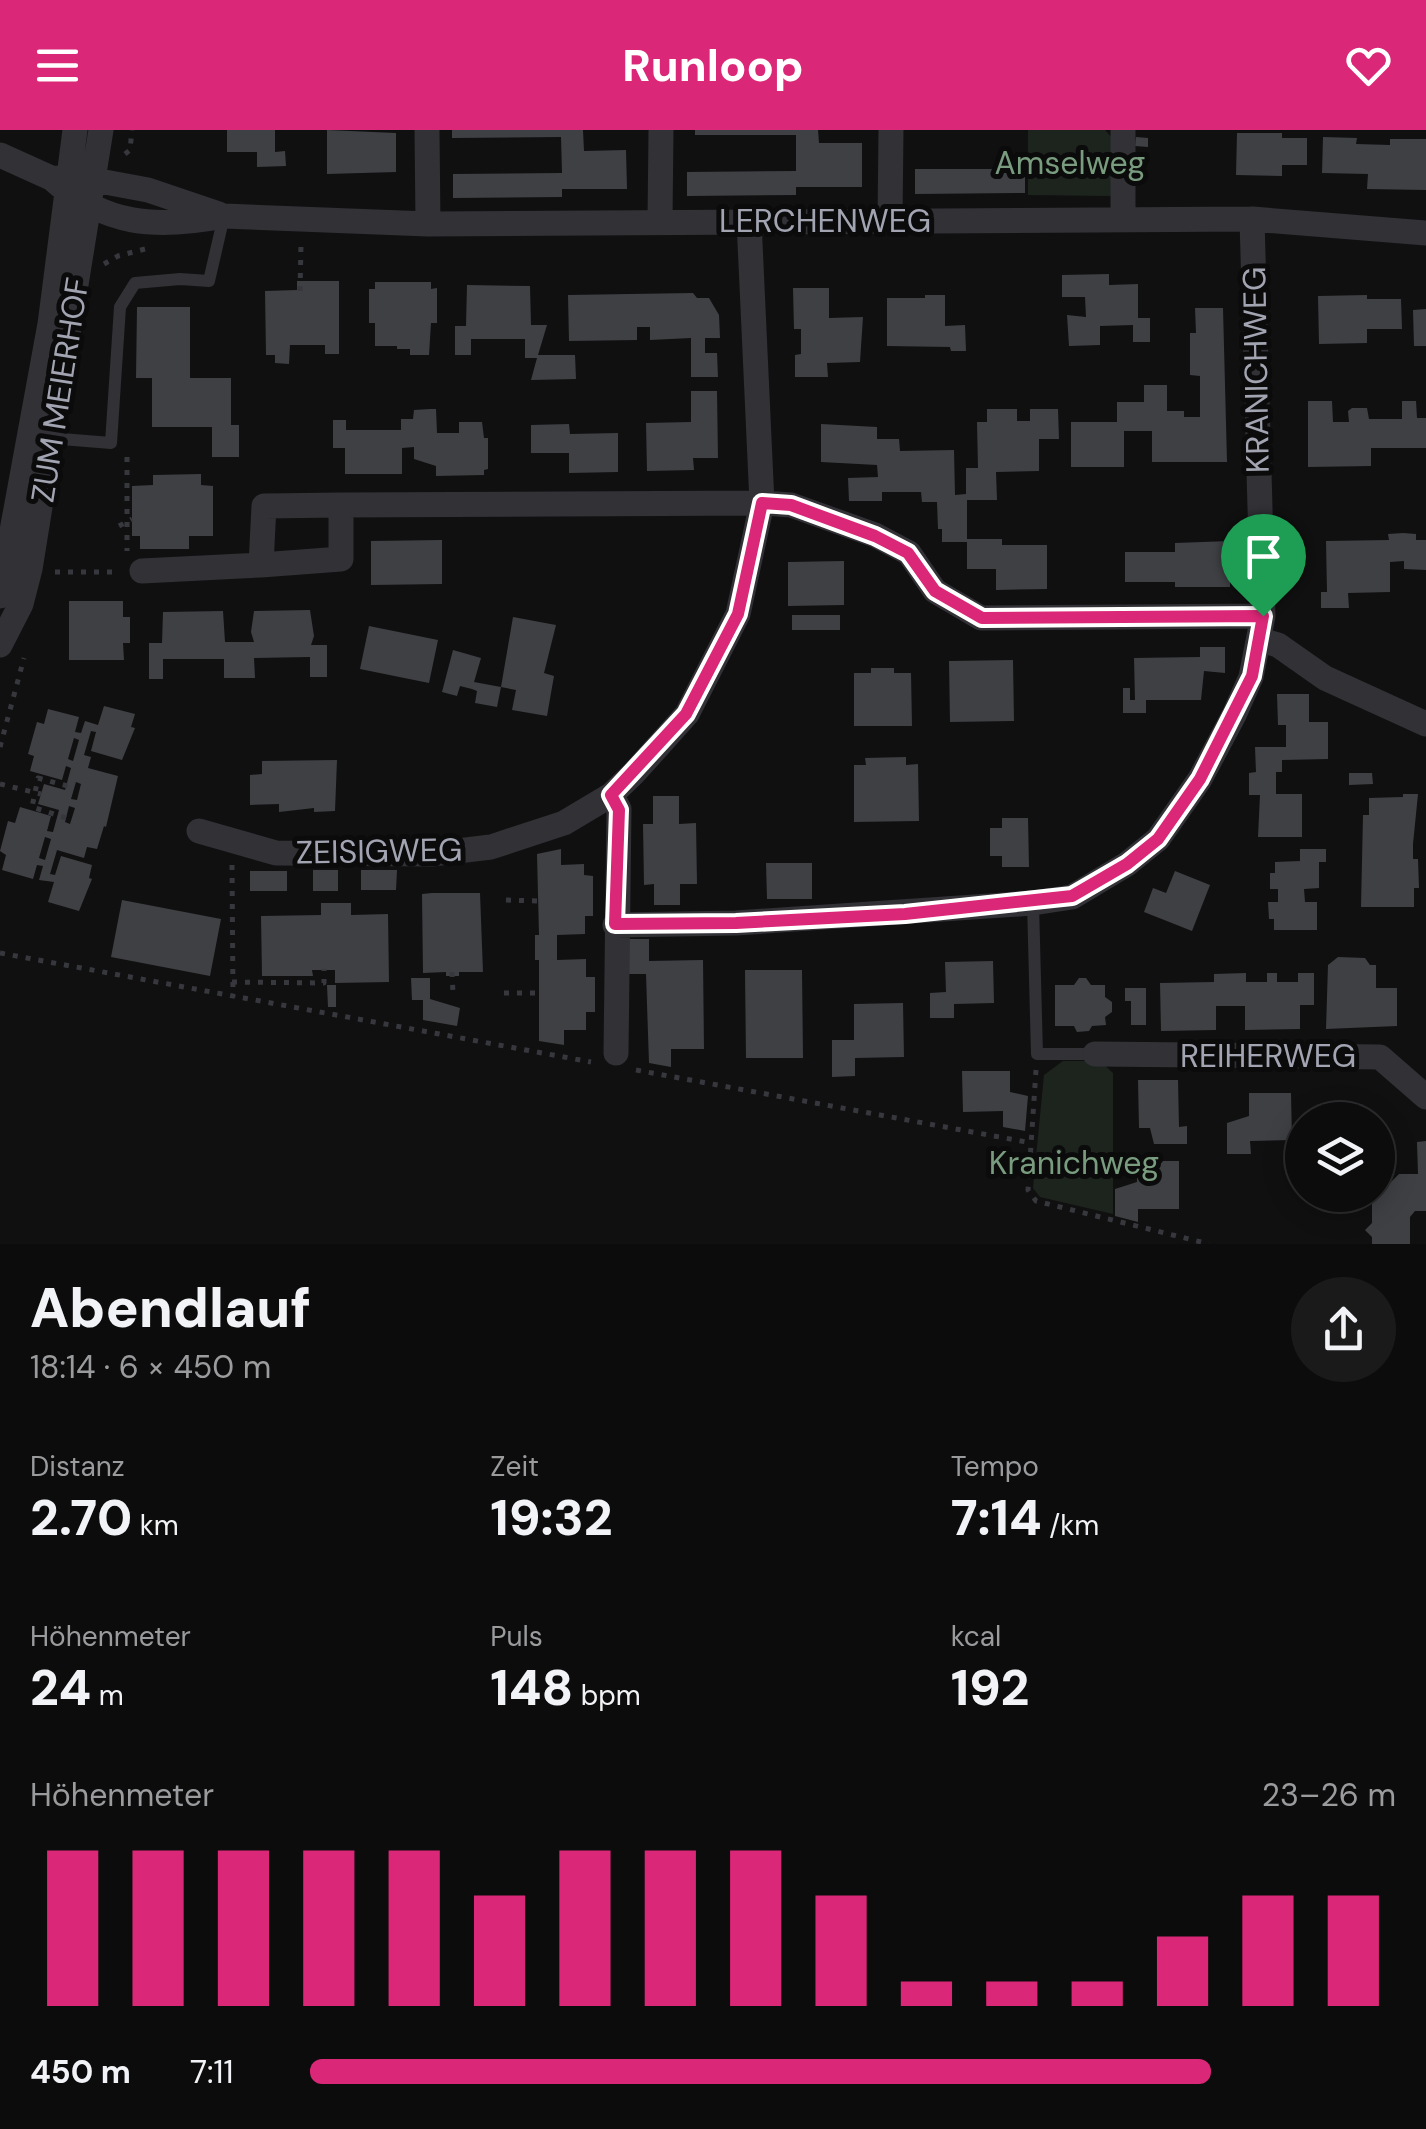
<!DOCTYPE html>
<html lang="de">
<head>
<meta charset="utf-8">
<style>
  body { margin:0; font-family:"DM Sans",sans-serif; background:#1a1a1b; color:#f1f3f6; height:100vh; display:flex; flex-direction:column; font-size:38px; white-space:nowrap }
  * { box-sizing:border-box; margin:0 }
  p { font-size:32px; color:#9a9b9d }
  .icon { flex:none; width:55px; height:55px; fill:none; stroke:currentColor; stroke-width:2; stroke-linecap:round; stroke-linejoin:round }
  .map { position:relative; height:1114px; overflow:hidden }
  .sheet { display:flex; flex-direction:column; background:#0c0c0d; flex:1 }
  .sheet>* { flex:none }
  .buttons { position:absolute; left:1285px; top:972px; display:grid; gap:20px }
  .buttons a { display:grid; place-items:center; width:110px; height:110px; border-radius:50%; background:#0c0c0d; box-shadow:0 5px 25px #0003,0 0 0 2px #2c2c2e; font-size:50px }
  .pin { position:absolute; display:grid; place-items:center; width:85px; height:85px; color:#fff; margin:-102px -42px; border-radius:50% 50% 50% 0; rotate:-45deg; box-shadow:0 0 10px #0007 }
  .pin .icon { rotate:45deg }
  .round { display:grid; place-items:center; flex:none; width:105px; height:105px; border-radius:52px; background:#1a1a1b }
  .head { display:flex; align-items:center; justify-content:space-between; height:170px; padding:0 30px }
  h1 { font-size:55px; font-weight:800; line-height:75px }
  .metrics { display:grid; grid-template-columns:repeat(3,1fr); gap:15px; height:170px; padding:10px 30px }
  .metrics div { display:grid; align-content:center }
  .metrics b { font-size:50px; font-weight:800 }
  .metrics small { font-size:28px; font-weight:400 }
  .metrics p { font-size:28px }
  .chart { height:280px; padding:20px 30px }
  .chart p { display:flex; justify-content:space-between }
  .chart svg { width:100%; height:180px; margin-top:10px; stroke:#db2777; stroke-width:6 }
  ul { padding:0 30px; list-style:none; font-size:32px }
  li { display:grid; grid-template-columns:160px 120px 1fr; align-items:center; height:75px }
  li i { height:25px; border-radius:12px; background:#db2777 }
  header { display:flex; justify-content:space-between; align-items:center; height:130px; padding:0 30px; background:#db2777; color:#fff; font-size:45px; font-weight:800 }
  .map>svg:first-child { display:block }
  .green { fill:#1d241e }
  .building { fill:#3f4044; fill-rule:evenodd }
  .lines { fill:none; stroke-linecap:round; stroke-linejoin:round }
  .path { stroke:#37383d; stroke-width:5; stroke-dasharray:5 8; stroke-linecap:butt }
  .service { stroke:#313136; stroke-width:12 }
  .minor { stroke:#313136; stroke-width:25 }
  .route-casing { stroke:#fff; stroke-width:20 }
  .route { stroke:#db2777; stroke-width:12 }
  .labels { text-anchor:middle; stroke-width:10; stroke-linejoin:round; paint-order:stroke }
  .park-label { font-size:32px; fill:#799c7f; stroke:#0b0b0c }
  .street-label { font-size:32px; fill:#a2a5b1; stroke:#0b0b0c }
</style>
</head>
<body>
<header><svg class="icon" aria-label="menu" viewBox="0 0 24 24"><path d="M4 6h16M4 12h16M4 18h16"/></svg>Runloop<svg class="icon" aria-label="heart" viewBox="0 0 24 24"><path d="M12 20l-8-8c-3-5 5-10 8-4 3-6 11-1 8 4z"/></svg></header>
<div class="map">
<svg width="1426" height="1114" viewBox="0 0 1426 1114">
  <rect width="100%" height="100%" fill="#101011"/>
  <path class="green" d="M1028,0h77l8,9 -2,57 -83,-1z
    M1063,931h37l13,12v141l-73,-17 -7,-9 11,-113z"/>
  <path class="building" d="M227,0h48v22l10,-1 1,15 -29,1v-15h-30z
    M327,0l69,3v39l-69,2z
    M452,0h131l1,21 42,-1 1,39h-65v8l-109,1v-24l109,-1 -1,-36 -109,1z
    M695,0h123l1,13h43v44h-66v8l-109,1v-24l109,-1v-36h-101z
    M1237,3h45v5h25v27h-25v11l-46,-1z
    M1136,7l12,1v9l-13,-1z
    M1323,7l34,1 -1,6 34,1v-6h36v51l-59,-1 1,-15 -46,-1z
    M915,39h110v24l-110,1z
    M1109,144v11l29,-1v34h12v24h-17v-17l-33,1v19l-31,1 -2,-31 19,2 -1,-20h-23v-22z
    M297,151h42v73h-14v-9h-35l-1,19 -14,-1v-8h-9l-1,-64 32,-1z
    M375,152h56v7l6,-1v35h-6l-2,32h-19v-6h-13v-3h-22v-23h-6v-34h6z
    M467,155l63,1 1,39h16l-9,30h37l1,24 -45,1 6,-22h-12v-19h-54v16h-16v-29h11z
    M793,158h36v30l34,-1 -3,45 -33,1 1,14h-33v-22l6,-1v-25h-7z
    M693,163l4,5h12l10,17 1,23h-15v15h12l1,24h-27v-39l-41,2v-13h-13v13l-68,1 -1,-46z
    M925,165h20v31l20,-1 1,26h-15l-1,-4 -63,-1v-48h38z
    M1367,165v4h34l1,30h-35v14l-48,1 -1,-48z
    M137,177h53v71h41v47h8v32h-27v-30h-60v-49h-16z
    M1195,178h28l4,154h-75v-31h-28v36h-53v-45h46v-20h27v-17h23v26h17v6h16v-41l-10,-1v-42h6z
    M1426,179v37h-12l-1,-36z
    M691,261h26l1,67h-25l1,12 -47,1 -1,-48 45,-1z
    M1308,271h24l1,21h16l-1,-11 4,-3h15l2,11h33v-18h14l1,17h9v30h-55v18l-63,1z
    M430,279h6l1,24h22v-11h23l2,16h4v31l-4,1v5l-48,1v-10l-22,-7v-12l-12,1v26h-57v-26h-12v-28h13v10h55v-11h12l1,-9z
    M987,279h30v12h13v-12h28l1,30h-20v32l-43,1 1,28h-30v39h35v6h45v44l-51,1v-21h-29v-27h-25v-13h-4l-1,-27h-15l-1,-10h-39v9h-33l-1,-23 30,-1 -1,-12 -56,-3v-38l56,3v12h22l1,12 54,-1 1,45 11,-1v-26h12l-1,-46h10z
    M569,294l1,10 48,-1v39l-49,1v-20h-38v-28z
    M201,344v11l12,1v50h-24v13h-49v-13h-8v-50l21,-1v-10z
    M1403,403l13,1v6h10v30l-22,-1v-8l-14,1v30l-42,1 1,15h-28v-16h6l-1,-51 63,-1 -1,-6z
    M442,410v44l-71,1v-44z
    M1230,411v46h-55v-5h-50v-30h50v-9z
    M844,431v44l-56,1v-44z
    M69,471h54v16h7v26h-7l1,17h-55z
    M310,480l4,26 -3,9h16v32h-17v-20l-56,1 1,20h-31v-19h-61v20h-14v-36h13l1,-31 60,-1 2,31h29l-3,-10 3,-21z
    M792,485h48v15h-48z
    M513,487l43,8 -12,48 10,3 -7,40 -35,-6 4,-20 -15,-3z
    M369,496l69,14 -9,43 -69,-14z
    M1200,517h25v26l-21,-2 -3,29h-55v13h-23v-25h7v12h5l-1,-42 66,-1z
    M453,520l28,8 -7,24 27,5 -4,20 -22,-4 2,-12 -5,-2 -12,-3 -3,10 -15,-4z
    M1013,530l1,61 -64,1 -1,-61z
    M871,538h23v5h17l1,53h-58v-53h17z
    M1277,564h32v28h19v37l-46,1v12h-6v22h26v43h-44l2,-42h-11v-22l7,-1 -1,-25h31v-22h-8z
    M104,576l31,8 -4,13 4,1 -13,32 -31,-9 5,-19 -5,-1 -7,24 7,2 -3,11 30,8 -12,51 -2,-1 -7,23 -10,-2 -3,11 -27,-8 -7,24 5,1 6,-19 31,9 -3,13 3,1 -13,32 -31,-9 6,-20 -15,-2 4,-14 -6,-1 -4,14 -31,-9 4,-15 -6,-4 8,-30 7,2 5,-16 31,9 -4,15 6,1 6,-22 -21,-6 6,-20 21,6 6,-22 -5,-2 -4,14 -32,-9 4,-15 -6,-2 9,-32 7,2 4,-15 31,8 -4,15 6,1 4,-12 13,4zM74,608l5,2 -6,21 -5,-2zM76,652l5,2 -4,16 -6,-1zM69,676l6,2 -5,16 -5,-2zM45,707l6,2 -6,21 -6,-2z
    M906,627v8l12,-1 1,57 -65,1v-57h12l-1,-7z
    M337,630l-2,51 -21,1v-4l-35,4v-8l-29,1v-30l12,-1v-13z
    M1349,643h23l1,11 -24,1z
    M1403,664h15l-5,50v15h5l1,29h-5v19h-53l2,-92h6v-17l34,-1z
    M653,666h26v28l17,-1 1,61h-17v21h-26v-21l-10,1 -1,-61h10z
    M1002,688h26l1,49h-27v-11h-12v-28h12z
    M561,719v16l23,-1v11l9,1v40h-8v18l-28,1v25l29,-1v18h9v35h-9v18h-22v15l-25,-4v-81h-4v-25h4l-2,-81z
    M1300,719h26v13h-7v26l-15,1 1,13h12v28h-43v-11h-5l-1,-17h10v-13h-8v-16h5v-11l25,-1z
    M766,733h46v36h-45z
    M313,740h25v21h-25z
    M361,740h36l-1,20h-35z
    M250,741h37v20h-37z
    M1175,741l35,14 -18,46 -48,-19 9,-24 13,5z
    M432,763h48l3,79h-24v4h-13v-4l-23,1 -1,-79z
    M122,770l99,19 -11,57 -99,-19z
    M321,773h30v12l37,-1 1,68 -54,1v-13h-23l1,6h-51l-1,-60 60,-1z
    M626,809h23v22l54,-1 1,89h-33v18l-22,-4 -3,-89h-20z
    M1338,827l27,1 5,7h6v23h21v38l-71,3 2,-64z
    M993,831l1,42 -40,1v14h-24v-25l16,-1 -1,-30z
    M745,840h57l1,88h-57z
    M1246,843v9h21v-9h10v9h21v-9h16v32h-14v24l-55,1v-24h-29v24l-55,1 -1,-48 54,-1v-8z
    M411,848h19v21l30,9 -3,18 -34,-6v-20h-11z
    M1079,848h7l5,7h14v12l7,5v10l-7,5 1,8 -14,1 -3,5 -12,1 -3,-6h-19v-41h19z
    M327,855h9v22h-8z
    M1125,858h21v37h-15v-24h-6z
    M903,873l1,54 -49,1v18l-23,1v-37h22v-36z
    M962,941h48v21l18,4 -3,35 -22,-4v-16l-40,1z
    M1138,950h40l1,47 8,-1v18h-33l-4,-16h-11z
    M1249,963h42l1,47 -42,1 1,13h-24v-31l22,-7z
    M1426,1011v70h-11l-5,6v27h-38v-7l-7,-7 7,-7v-22l27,-27h19l-1,-32z
    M1137,1031h42v48h-41v13l-23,-6v-27l22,-7z"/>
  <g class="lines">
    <path class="path" d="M125,24l5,-4 2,-20
      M104,134l14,-8 27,-7
      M300,161l1,-47
      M127,327v94
      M119,396l13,-7
      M55,442h64
      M0,617l24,-89
      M0,654l41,10
      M66,688l-34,-11 6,-29 37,10
      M232,735l1,132
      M506,770l32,1
      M0,823l591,109
      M452,842l1,22
      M232,852l92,1v-14
      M504,863h35
      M636,940l396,73
      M1036,940l-8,120 8,11 173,43
      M1378,993l5,-7
      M1378,1050l2,3"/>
    <path class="service" d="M49,308l62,5 9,-136 15,-24 45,-4 29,2 15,-65
      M1033,773l4,151h58"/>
    <path class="minor" d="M427,0l1,94
      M0,25l51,23 43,2 54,10 71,24
      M51,48c54,48 105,51 173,38l204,8 824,-5 174,14
      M1123,89v-89
      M890,90l1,-90
      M660,91l1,-91
      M261,435l80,-6v-54l421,-2 29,2 84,30 34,18 26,38 46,27 282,-2
      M142,441l119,-6 3,-59 77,-1
      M0,466l50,-272 25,-194
      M1260,510l18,5 47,33 101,46
      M0,515l21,-41 9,-35 71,-439
      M611,665l8,14 -3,244
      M199,701l77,22 156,1 59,-7 73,-24 47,-28 23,-22 53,-59 51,-100 24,-111 -13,-282
      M615,795l121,-2 297,-20 39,-6 55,-33 31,-25 42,-60 34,-64 17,-38 12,-61 -11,-397
      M1095,924l285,3 46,40"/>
  </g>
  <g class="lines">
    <g class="route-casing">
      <path id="route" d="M762,373l29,2 84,31 33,17 27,38 47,27 281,-2 -11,60 -52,103 -42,60 -31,25 -55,32 -167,18 -169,9 -121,1 4,-114 -8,-15 75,-81 52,-100z"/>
    </g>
    <use href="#route" class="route"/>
  </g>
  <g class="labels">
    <g class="park-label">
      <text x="1070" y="44">Amselweg</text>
      <text x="1074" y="1044">Kranichweg</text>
    </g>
    <g class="street-label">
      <text x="825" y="102">LERCHENWEG</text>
      <text transform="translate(1256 240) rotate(-91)" y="11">KRANICHWEG</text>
      <text transform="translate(60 260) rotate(-81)" y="11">ZUM MEIERHOF</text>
      <text transform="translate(379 721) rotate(-1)" y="11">ZEISIGWEG</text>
      <text x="1268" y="937">REIHERWEG</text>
    </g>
  </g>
</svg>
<div class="buttons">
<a><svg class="icon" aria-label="layers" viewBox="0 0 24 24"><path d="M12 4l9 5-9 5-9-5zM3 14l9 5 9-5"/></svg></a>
</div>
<div class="pin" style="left:1263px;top:486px;background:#1e9e55"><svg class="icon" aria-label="arrive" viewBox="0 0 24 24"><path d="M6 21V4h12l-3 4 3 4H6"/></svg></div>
</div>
<section class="sheet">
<div class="head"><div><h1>Abendlauf</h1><p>18:14 · 6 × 450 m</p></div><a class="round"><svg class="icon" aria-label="share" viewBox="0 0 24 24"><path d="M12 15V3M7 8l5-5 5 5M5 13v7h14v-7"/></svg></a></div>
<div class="metrics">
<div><p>Distanz</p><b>2.70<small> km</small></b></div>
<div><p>Zeit</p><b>19:32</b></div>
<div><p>Tempo</p><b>7:14<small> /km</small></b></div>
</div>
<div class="metrics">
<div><p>Höhenmeter</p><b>24<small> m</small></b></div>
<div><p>Puls</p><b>148<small> bpm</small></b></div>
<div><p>kcal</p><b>192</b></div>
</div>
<div class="chart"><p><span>Höhenmeter</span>23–26 m</p>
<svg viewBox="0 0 160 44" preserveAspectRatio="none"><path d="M5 44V6M15 44V6M25 44V6M35 44V6M45 44V6M55 44V17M65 44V6M75 44V6M85 44V6M95 44V17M105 44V38M115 44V38M125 44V38M135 44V27M145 44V17M155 44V17"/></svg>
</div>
<ul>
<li><b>450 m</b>7:11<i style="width:83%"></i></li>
</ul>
</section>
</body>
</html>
